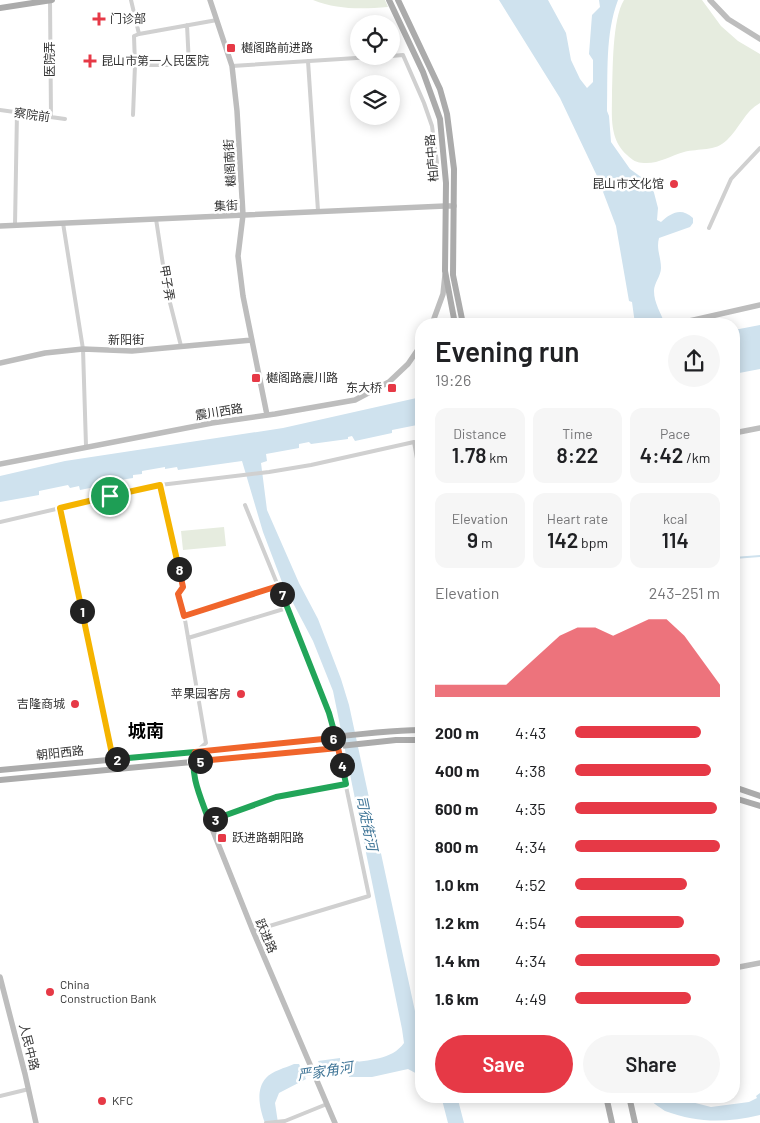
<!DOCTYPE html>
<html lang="en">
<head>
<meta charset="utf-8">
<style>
  body { margin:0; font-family:Barlow,"Noto Sans SC",sans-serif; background:#f6f6f6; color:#202124; height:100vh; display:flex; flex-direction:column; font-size:19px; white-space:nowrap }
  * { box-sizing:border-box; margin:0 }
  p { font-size:16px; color:#757577 }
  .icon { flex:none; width:28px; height:28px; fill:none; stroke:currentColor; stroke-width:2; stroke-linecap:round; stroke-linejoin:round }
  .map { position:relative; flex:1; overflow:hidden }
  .details { position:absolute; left:415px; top:318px; width:325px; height:785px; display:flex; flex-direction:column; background:#fff; border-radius:20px; box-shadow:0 2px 12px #0003 }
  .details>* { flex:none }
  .tools { position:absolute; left:350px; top:15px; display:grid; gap:10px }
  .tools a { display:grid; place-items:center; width:50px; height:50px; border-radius:50%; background:#fff; box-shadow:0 2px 12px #0003; font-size:25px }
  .pin { position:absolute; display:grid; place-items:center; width:42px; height:42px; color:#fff; margin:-21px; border:2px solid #fff; border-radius:50%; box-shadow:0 1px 5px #0007 }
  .km { position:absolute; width:25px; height:25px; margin:-12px; border-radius:50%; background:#222; color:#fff; font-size:14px; line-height:25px; text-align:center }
  .round { display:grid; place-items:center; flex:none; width:52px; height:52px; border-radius:26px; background:#f6f6f6 }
  .overview { display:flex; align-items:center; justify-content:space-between; height:85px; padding:0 20px }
  h1 { font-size:28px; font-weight:600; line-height:38px }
  .stats { display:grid; grid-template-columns:repeat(3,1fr); gap:8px; height:85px; padding:5px 20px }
  .stats div { display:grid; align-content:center; border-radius:12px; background:#f6f6f6; text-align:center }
  .stats b { font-size:21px; font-weight:600 }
  .stats small { font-size:14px; font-weight:400 }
  .stats p { font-size:14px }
  .chart { height:140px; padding:10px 20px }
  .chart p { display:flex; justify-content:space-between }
  .chart svg { width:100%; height:90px; margin-top:5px; fill:#e63946; opacity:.7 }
  .action { display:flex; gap:10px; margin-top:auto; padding:10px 20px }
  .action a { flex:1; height:58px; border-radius:30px; background:#e63946; color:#fff; font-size:20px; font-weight:600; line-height:58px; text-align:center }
  .action a+a { background:#f6f6f6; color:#202124 }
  ul { padding:0 20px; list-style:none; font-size:16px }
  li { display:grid; grid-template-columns:80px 60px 1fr; align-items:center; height:38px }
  li i { height:12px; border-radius:6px; background:#e63946 }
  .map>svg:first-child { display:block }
  .green { fill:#e6ecdf }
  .water { fill:#cfe2ee }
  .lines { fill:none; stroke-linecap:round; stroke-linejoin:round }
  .stream { stroke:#cfe2ee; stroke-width:2 }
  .canal { stroke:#cfe2ee; stroke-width:5.5 }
  .street { stroke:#d0d0d0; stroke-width:4 }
  .secondary { stroke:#bdbdbd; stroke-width:5.5 }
  .primary { stroke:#ababab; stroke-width:6 }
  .split-1-casing { stroke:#fff; stroke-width:10 }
  .split-2-casing { stroke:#fff; stroke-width:10 }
  .split-3-casing { stroke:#fff; stroke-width:10 }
  .split-4-casing { stroke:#fff; stroke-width:10 }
  .split-5-casing { stroke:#fff; stroke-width:10 }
  .split-6-casing { stroke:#fff; stroke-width:10 }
  .split-7-casing { stroke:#fff; stroke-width:10 }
  .split-8-casing { stroke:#fff; stroke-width:10 }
  .split-9-casing { stroke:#fff; stroke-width:10 }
  .split-1 { stroke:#f5b400; stroke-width:6 }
  .split-2 { stroke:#f5b400; stroke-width:6 }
  .split-3 { stroke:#22a559; stroke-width:6 }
  .split-4 { stroke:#22a559; stroke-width:6 }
  .split-5 { stroke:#f0652b; stroke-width:6 }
  .split-6 { stroke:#f0652b; stroke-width:6 }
  .split-7 { stroke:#22a559; stroke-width:6 }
  .split-8 { stroke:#f0652b; stroke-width:6 }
  .split-9 { stroke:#f5b400; stroke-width:6 }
  .poi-dot { fill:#e63946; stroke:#fff; stroke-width:2 }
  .labels { text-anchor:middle; stroke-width:5; stroke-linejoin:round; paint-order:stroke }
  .poi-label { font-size:12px; fill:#333; stroke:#fff; text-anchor:start }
  .street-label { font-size:12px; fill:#333; stroke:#fff }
  .water-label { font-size:14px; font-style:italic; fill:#3f7597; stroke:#fff }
  .district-label { font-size:18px; font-weight:bold; fill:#000; stroke:#fff }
</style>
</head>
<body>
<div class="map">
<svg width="760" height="1123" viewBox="0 0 760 1123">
  <rect width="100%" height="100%" fill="#fff"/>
  <path class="green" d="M313,0h72l3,7c-26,2 -50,3 -75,-7z
    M624,0h78l19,26 17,15 22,13v49c-15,8 -21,26 -33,37 -12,12 -28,8 -43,12 -14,4 -26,12 -40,11 -7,0 -12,-3 -17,-8 -18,-16 -15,-39 -15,-61 1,-23 0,-75 12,-94z
    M224,527l2,19 -43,4 -2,-19z"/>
  <path class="water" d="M499,0h49l18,33 5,27 9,19 7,9 6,-6v-22l-4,-6 3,-39 8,-8 -1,-7h19c-13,34 -10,74 -11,111l2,5 2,26 19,27 22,16 6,23 -1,12 4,2c10,-9 20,-15 32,-4v5l-3,4 -31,11c-3,11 2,19 2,30 0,8 -7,15 -7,23 0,12 7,22 11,33h-30l-3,-22 -3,-1 -13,-75 -19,-50 -37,-78z
    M760,325v44l-26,5v-44z
    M421,397v32l-2,1 -2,-5 -25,5v3l-37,8 -3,-5 -4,1v2l-37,5 -2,-2 -10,2v4l-33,6 1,7 -6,2 6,47 32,73 19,36 23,60 8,26 72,334v37l-13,-7 -36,8h-23v-14c19,-3 43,-3 55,-20l-2,-14 -69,-338 -20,-50 -31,-59 -19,-50 -21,-71 -64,9 -1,-3 -12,2v-2l-23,4v3l-9,1v3l-38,6v3l-15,3 -1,-4 -9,2 -2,-3 -29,6v4l-39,7v-26l65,-15 218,-33z
    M340,1058l1,13 -3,4h-13l-7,-14z
    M294,1064h5l7,15 -27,14 -4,10 3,20h-13c-5,-13 -10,-33 1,-45 6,-7 19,-10 28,-14z
    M760,1093v22c-35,8 -62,8 -95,-4 -7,-5 -13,-8 -18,-15h21l43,11 38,-5 8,-4 -1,-2z
    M441,1096h16l7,27h-16z"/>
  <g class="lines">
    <path class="stream" d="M734,558l26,-2"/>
    <path class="canal" d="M297,1075l60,-11"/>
    <path class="street" d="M50,0l1,117
      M131,0l8,34 78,-14
      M139,34l-5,2 1,29h54l-2,-40
      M391,56l12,-1 21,48 8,23 5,37
      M308,61l10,150
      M232,66l156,-10
      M0,110l65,9
      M133,115l2,-50
      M156,219l11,72 14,55
      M63,223l20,126 3,97
      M15,225l2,-113
      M709,228l22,-49 29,-31
      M160,485l23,102 -5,7 6,20 22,129 -8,7
      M245,505l42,103
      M60,508l53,251
      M0,522l160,-37 109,-13 42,-7 103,-23 7,39
      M184,616l94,-30
      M188,638l99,-30 42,105 7,25
      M209,821l67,-24 71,-13
      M253,931l116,-35 -31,-148
      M0,1096l29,-7
      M266,1123l19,-2 42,-17"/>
    <path class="secondary" d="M210,0l22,66 5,45 6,104 -5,41 5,40 24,119
      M710,0l18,19 32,20
      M0,226l445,-20h9
      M432,324l11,-30 2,-19
      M676,324l84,-19
      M0,363l45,-10 38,-4 49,2 120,-11
      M734,433l26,-5
      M0,464l212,-41 63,-9 80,-14 34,-18 19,-18 13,-19
      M195,752l-3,10 3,16 14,43 44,110 82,192
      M734,968l26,-5
      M0,977l25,97 11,49"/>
    <path class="primary" d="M389,0l34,72 17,47 6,64 -1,88 10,53
      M398,0l42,89 7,25 7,55 -1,106 10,49
      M0,8l52,-8
      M0,770c87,-8 175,-16 262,-25 53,-5 106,-14 159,-15
      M0,780l192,-18 204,-22h25
      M734,787l26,9
      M734,798l26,8
      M606,1096l6,27
      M629,1096l6,27"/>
  </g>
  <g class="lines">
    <g class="split-1-casing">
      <path id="split-1" d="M82,611l-22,-103 50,-12"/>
    </g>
    <g class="split-2-casing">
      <path id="split-2" d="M82,611l31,148h4"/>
    </g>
    <g class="split-3-casing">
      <path id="split-3" d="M117,759l78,-7c-6,23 7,48 14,69l6,-2"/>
    </g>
    <g class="split-4-casing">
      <path id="split-4" d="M215,819l61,-22 70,-13 -4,-19"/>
    </g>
    <g class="split-5-casing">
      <path id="split-5" d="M200,761l138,-13 4,17"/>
    </g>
    <g class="split-6-casing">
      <path id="split-6" d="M200,761l-8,1 3,-10 138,-14"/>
    </g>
    <g class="split-7-casing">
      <path id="split-7" d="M282,594l47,119 7,25h-3"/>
    </g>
    <g class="split-8-casing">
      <path id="split-8" d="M179,569l4,18 -5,7 6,22 94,-30 4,8"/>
    </g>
    <g class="split-9-casing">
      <path id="split-9" d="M110,496l50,-11 19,84"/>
    </g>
    <use href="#split-1" class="split-1"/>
    <use href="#split-2" class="split-2"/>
    <use href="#split-3" class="split-3"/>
    <use href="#split-4" class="split-4"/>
    <use href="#split-5" class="split-5"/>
    <use href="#split-6" class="split-6"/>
    <use href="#split-7" class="split-7"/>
    <use href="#split-8" class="split-8"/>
    <use href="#split-9" class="split-9"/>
  </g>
  <g class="poi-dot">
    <path d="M96.5 11.5h5v5h5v5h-5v5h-5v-5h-5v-5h5z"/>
    <rect x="226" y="43" width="10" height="10" rx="2.5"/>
    <path d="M87.5 53.5h5v5h5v5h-5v5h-5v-5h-5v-5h5z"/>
    <circle cx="674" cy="184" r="5"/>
    <rect x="251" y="373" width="10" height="10" rx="2.5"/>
    <rect x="387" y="383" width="10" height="10" rx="2.5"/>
    <circle cx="241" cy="694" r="5"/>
    <circle cx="75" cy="704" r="5"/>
    <rect x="217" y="833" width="10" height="10" rx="2.5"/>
    <circle cx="50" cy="992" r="5"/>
    <circle cx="102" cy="1101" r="5"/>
  </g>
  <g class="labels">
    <g class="poi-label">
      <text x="110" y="23">门诊部</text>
      <text x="241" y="52">樾阁路前进路</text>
      <text x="101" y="65">昆山市第一人民医院</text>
      <text x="664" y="188" text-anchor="end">昆山市文化馆</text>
      <text x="266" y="382">樾阁路震川路</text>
      <text x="382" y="392" text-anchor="end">东大桥</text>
      <text x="231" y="698" text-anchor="end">苹果园客房</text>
      <text x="65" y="708" text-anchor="end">吉隆商城</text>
      <text x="232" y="842">跃进路朝阳路</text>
      <text x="60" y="989">China<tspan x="60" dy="14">Construction Bank</tspan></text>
      <text x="112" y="1105">KFC</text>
    </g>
    <g class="street-label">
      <text transform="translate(50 59) rotate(-90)" y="4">医院弄</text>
      <text transform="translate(32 115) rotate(8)" y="4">察院前</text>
      <text transform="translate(432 158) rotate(-95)" y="4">柏庐中路</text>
      <text transform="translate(230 163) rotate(-93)" y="4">樾阁南街</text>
      <text transform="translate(226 206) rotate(-3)" y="4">集街</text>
      <text transform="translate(167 283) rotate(80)" y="4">甲子弄</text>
      <text x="126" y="344">新阳街</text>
      <text transform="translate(219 412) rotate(-9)" y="4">震川西路</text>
      <text transform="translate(60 753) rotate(-6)" y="4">朝阳西路</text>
      <text transform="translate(266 936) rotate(67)" y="4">跃进路</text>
      <text transform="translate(29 1047) rotate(76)" y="4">人民中路</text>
    </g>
    <g class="water-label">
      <text transform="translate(367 823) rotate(78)" y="5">司徒街河</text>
      <text transform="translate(325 1071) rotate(-9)" y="5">严家角河</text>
    </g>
    <g class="district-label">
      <text x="146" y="737">城南</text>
    </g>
  </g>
</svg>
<div class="tools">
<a><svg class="icon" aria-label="locate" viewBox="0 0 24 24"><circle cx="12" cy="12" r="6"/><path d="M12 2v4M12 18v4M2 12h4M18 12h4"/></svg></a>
<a><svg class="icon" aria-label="layers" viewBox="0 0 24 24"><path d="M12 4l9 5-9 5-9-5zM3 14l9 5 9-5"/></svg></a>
</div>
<div class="pin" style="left:110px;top:496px;background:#1e9e55"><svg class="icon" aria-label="arrive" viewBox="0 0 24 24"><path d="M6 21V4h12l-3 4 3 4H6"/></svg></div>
<b class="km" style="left:82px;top:611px">1</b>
<b class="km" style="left:117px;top:759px">2</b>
<b class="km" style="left:215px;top:819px">3</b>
<b class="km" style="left:342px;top:765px">4</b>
<b class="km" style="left:200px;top:761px">5</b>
<b class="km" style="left:333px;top:738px">6</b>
<b class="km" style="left:282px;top:594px">7</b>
<b class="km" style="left:179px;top:569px">8</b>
<section class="details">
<div class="overview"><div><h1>Evening run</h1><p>19:26</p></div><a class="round"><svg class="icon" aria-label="share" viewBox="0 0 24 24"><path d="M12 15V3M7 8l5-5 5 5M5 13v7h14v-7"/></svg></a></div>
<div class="stats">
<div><p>Distance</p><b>1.78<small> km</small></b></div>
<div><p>Time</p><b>8:22</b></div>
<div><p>Pace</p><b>4:42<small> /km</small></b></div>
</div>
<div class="stats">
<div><p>Elevation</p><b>9<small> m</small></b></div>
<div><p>Heart rate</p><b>142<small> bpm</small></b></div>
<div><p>kcal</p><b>114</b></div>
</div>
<div class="chart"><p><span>Elevation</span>243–251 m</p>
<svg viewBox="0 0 160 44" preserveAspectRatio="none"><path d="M0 44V38L10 38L20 38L30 38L40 38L50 30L60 22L70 14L80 10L90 10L100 14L110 10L120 6L130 6L140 14L150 26L160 38V44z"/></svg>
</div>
<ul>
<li><b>200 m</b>4:43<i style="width:87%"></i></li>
<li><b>400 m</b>4:38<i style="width:94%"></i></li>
<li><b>600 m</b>4:35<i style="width:98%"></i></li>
<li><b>800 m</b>4:34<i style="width:100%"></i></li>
<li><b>1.0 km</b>4:52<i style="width:77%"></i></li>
<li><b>1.2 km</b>4:54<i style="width:75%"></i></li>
<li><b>1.4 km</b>4:34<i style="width:100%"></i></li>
<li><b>1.6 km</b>4:49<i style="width:80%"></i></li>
</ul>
<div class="action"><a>Save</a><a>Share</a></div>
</section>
</div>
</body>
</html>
